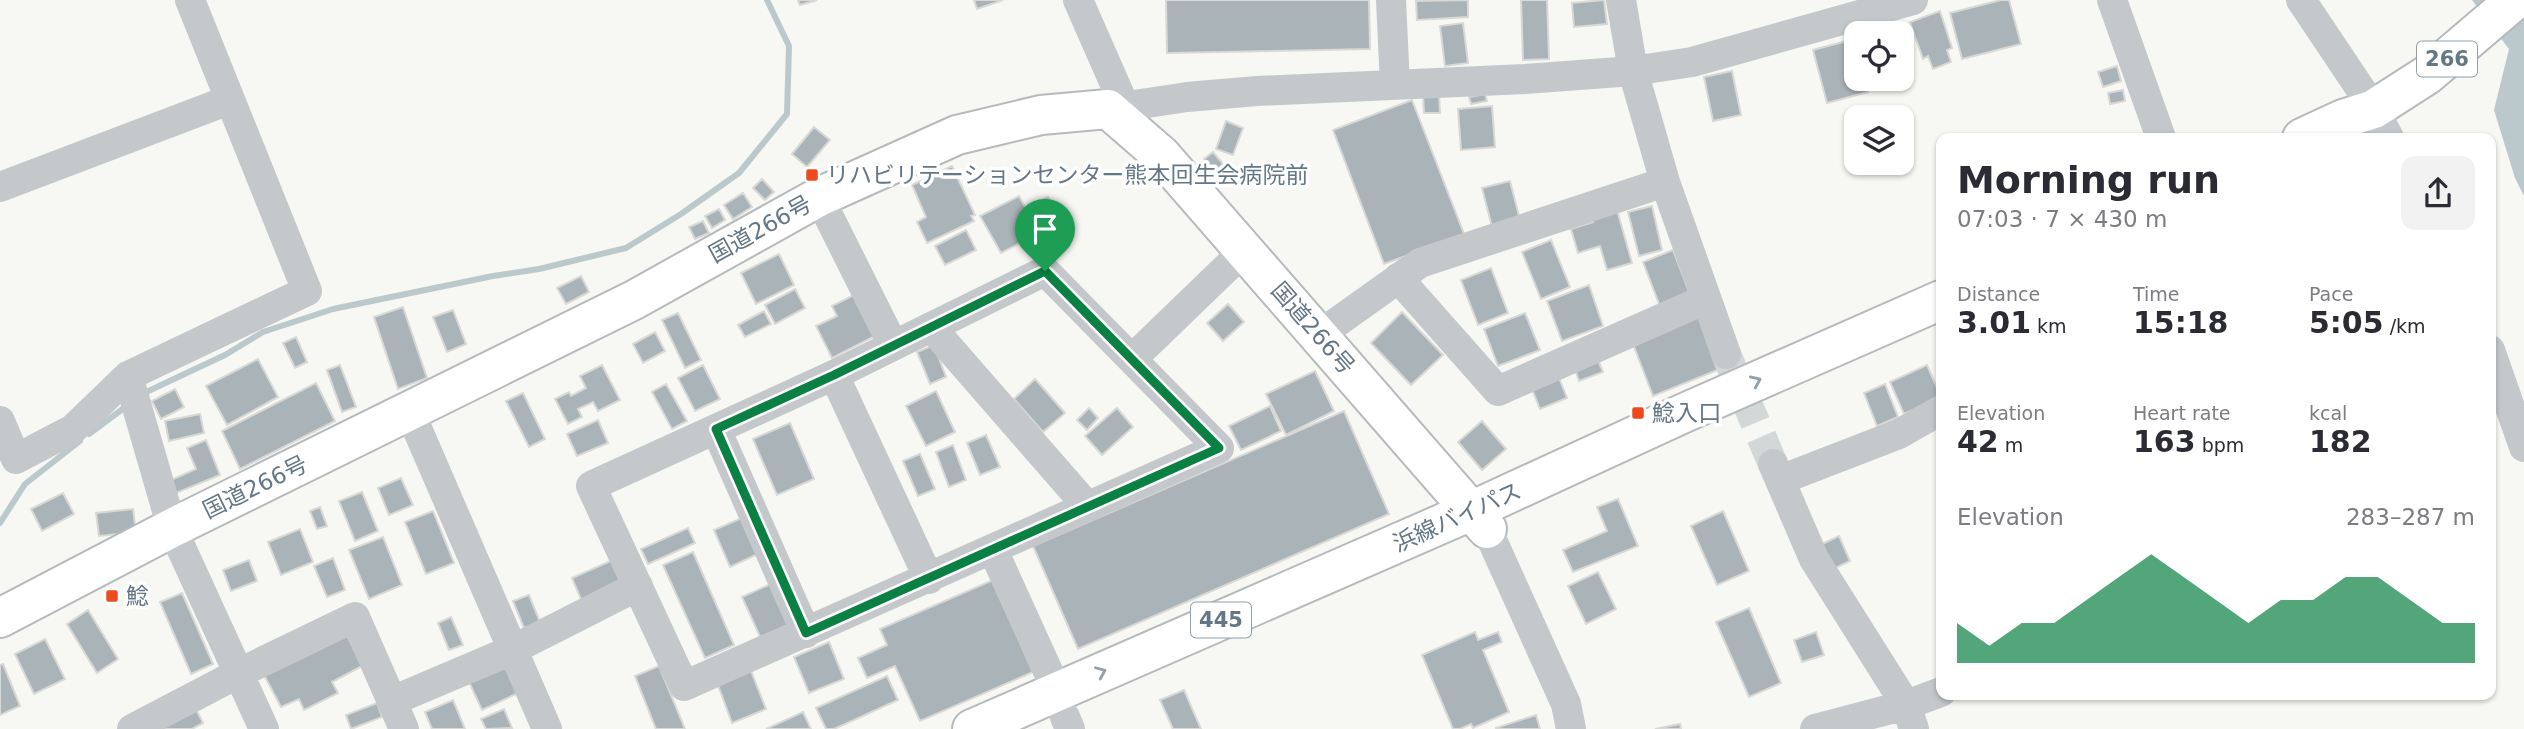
<!DOCTYPE html>
<html lang="en">
<head>
<meta charset="utf-8">
<style>
  body { margin:0; font-family:"DejaVu Sans","Noto Sans JP",sans-serif; background:#f2f2f3; color:#2b2b33; height:100vh; display:flex; flex-direction:column; font-size:26px; white-space:nowrap }
  * { box-sizing:border-box; margin:0 }
  p { font-size:23px; color:#7c7c81 }
  .icon { flex:none; width:38px; height:38px; fill:none; stroke:currentColor; stroke-width:2; stroke-linecap:round; stroke-linejoin:round }
  .map { position:relative; flex:1; overflow:hidden }
  .sheet { position:absolute; left:1936px; top:133px; width:560px; height:567px; display:flex; flex-direction:column; background:#fff; border-radius:14px; box-shadow:0 2px 5px #0004 }
  .sheet>* { flex:none }
  .buttons { position:absolute; left:1844px; top:21px; display:grid; gap:14px }
  .buttons a { display:grid; place-items:center; width:70px; height:70px; border-radius:14px; background:#fff; box-shadow:0 2px 5px #0004; font-size:35px }
  .pin { position:absolute; display:grid; place-items:center; width:60px; height:60px; color:#fff; margin:-72px -30px; border-radius:50% 50% 50% 0; rotate:-45deg; box-shadow:0 0 7px #0007 }
  .pin .icon { rotate:45deg }
  .round { display:grid; place-items:center; flex:none; width:74px; height:74px; border-radius:14px; background:#f2f2f3 }
  .summary { display:flex; align-items:center; justify-content:space-between; height:119px; padding:0 21px }
  h1 { font-size:38px; font-weight:600; line-height:52px }
  .figures { display:grid; grid-template-columns:repeat(3,1fr); gap:10px; height:119px; padding:7px 21px }
  .figures div { display:grid; align-content:center }
  .figures b { font-size:30px; font-weight:600 }
  .figures small { font-size:19px; font-weight:400 }
  .figures p { font-size:19px }
  .chart { height:196px; padding:14px 21px }
  .chart p { display:flex; justify-content:space-between }
  .chart svg { width:100%; height:126px; margin-top:7px; fill:#0b8043; opacity:.7 }
  .map>svg:first-child { display:block }
  .water { fill:#bbc8cc }
  .lines { fill:none; stroke-linecap:round; stroke-linejoin:round }
  .stream { stroke:#bbc8cc; stroke-width:6 }
  .building { fill:#aab3b8; stroke:#d8d8d6; stroke-width:2 }
  .minor-tunnel { stroke:#d2d7d8; stroke-width:30; stroke-dasharray:30 15; stroke-linecap:butt }
  .highway-casing { stroke:#b6babd; stroke-width:42 }
  .minor { stroke:#c4c8cb; stroke-width:30 }
  .highway { stroke:#fff; stroke-width:38 }
  .oneway { stroke:#92a0aa }
  .route-casing { stroke:#fff; stroke-width:14 }
  .route { stroke:#0b8043; stroke-width:9 }
  .poi-dot { fill:#ed491d; stroke:#fff; stroke-width:2.5 }
  .labels { text-anchor:middle; stroke-width:7; stroke-linejoin:round; paint-order:stroke }
  .shield { fill:#fff; stroke:#92a0aa; stroke-width:2 }
  .shield-label { font-size:21px; font-weight:bold; fill:#647786 }
  .poi-label { font-size:23px; fill:#647786; stroke:#fff; text-anchor:start }
  .street-label { font-size:23px; fill:#647786; stroke:#fff }
</style>
</head>
<body>
<div class="map">
<svg width="2524" height="729" viewBox="0 0 2524 729">
  <rect width="100%" height="100%" fill="#f7f7f3"/>
  <path class="water" d="M2472,0h52v196l-9,-18 -21,-68 15,-61z"/>
  <g class="lines">
    <path class="stream" d="M142,394l83,-39 38,-23 70,-23 160,-33 46,-7 87,-21 55,-34 58,-41 48,-59 2,-68 -22,-46
      M89,434l39,-29
      M0,523l25,-39 55,-43"/>
  </g>
  <path class="building" d="M798,0h19l-17,5z
    M974,0h29l-26,9z
    M1166,0h203l1,49 -203,4z
    M1468,0v17l-51,3 -1,-19z
    M1521,0h26l2,59 -26,1z
    M1604,0l3,24 -33,3 -2,-24z
    M2001,0h8l12,44 -59,15 -12,-46z
    M1940,11l12,37 -5,2 4,12 -18,7 -5,-13 -5,3 -13,-37z
    M1463,23l5,40 -23,3 -5,-40z
    M1854,39l3,9v31h8l3,13 -41,11 -14,-53z
    M2117,66l4,15 -18,6 -5,-15z
    M1732,71l9,44 -28,6 -9,-44z
    M2123,90l2,11 -15,3 -2,-11z
    M1439,94l1,19h-16l-1,-18z
    M1485,94l2,7 -16,3 -2,-7z
    M1412,100l52,134 -80,30 -51,-134z
    M1492,106l3,41 -34,3 -3,-41z
    M1226,121l17,7 -10,27 -17,-6z
    M814,127l16,13 -23,27 -15,-13z
    M1213,152l16,19 -10,7 -15,-19z
    M952,166l23,49 -4,1 3,5 -47,22 -10,-21 9,-5 -14,-32z
    M762,179l12,13 -9,8 -12,-12z
    M1510,181l10,39 -28,7 -10,-39z
    M743,193l9,14 -19,12 -9,-14z
    M1019,196l7,13 22,-12 12,25 -59,31 -21,-37z
    M1652,206l10,44 -23,6 -11,-44z
    M719,209l6,11 -13,8 -7,-12z
    M1617,210l15,53 -25,7 -7,-24 -22,7 -7,-24 22,-7 -1,-4z
    M703,221l6,12 -14,6 -6,-12z
    M966,230l10,20 -31,15 -10,-19z
    M1551,240l19,47 -29,12 -19,-47z
    M1673,250l18,47 -30,12 -18,-47z
    M779,254l15,31 -38,19 -15,-31z
    M1491,268l17,45 -30,12 -17,-45z
    M581,276l8,16 -23,12 -9,-16z
    M1589,285l14,41 -41,15 -15,-40z
    M795,289l10,19 -30,16 -10,-19z
    M854,295l27,38 -49,25 -16,-32 21,-10 -5,-10z
    M1228,304l16,18 -21,19 -16,-18z
    M403,307l24,71 -29,11 -24,-72z
    M453,310l13,34 -19,8 -14,-35z
    M764,311l7,13 -26,13 -7,-12z
    M1402,312l41,43 -32,30 -40,-42z
    M678,313l23,47 -16,8 -23,-48z
    M1525,313l15,37 -42,16 -14,-37z
    M1704,315l21,52 -72,29 -20,-52z
    M655,332l10,19 -22,12 -10,-19z
    M296,337l11,25 -12,6 -12,-25z
    M934,345l12,32 -16,7 -13,-32z
    M258,359l20,38 -51,28 -21,-39z
    M1598,360l5,12 -24,9 -4,-12z
    M340,365l16,42 -14,5 -15,-42z
    M602,365l18,35 -22,11 -5,-9 -15,7 4,8 -14,7 -13,-25 14,-7 2,4 15,-8 -6,-12z
    M703,365l17,34 -25,12 -17,-33z
    M1927,365l14,32 -37,17 -14,-32z
    M1315,371l19,40 -48,24 -20,-41z
    M1559,378l8,20 -27,11 -8,-20z
    M1035,379l30,34 -22,19 -29,-33z
    M316,383l19,38 -95,48 -18,-38z
    M666,384l21,37 -15,8 -20,-37z
    M1885,384l13,33 -21,9 -13,-33z
    M175,389l9,18 -23,12 -9,-18z
    M936,391l19,41 -29,14 -20,-40z
    M523,393l22,46 -16,8 -23,-46z
    M1270,406l11,25 -40,19 -12,-24z
    M1089,408l9,10 -11,12 -10,-10z
    M1117,408l16,19 -31,28 -17,-19z
    M1344,411l45,103 -311,135 -45,-103z
    M200,414l4,19 -35,8 -4,-20z
    M598,420l10,23 -31,13 -10,-22z
    M1482,421l24,28 -24,21 -24,-28z
    M790,423l24,56 -37,16 -24,-56z
    M986,435l14,32 -20,8 -13,-32z
    M206,440l14,35 -44,18 -5,-13 25,-11 -9,-21z
    M953,445l13,35 -17,7 -13,-35z
    M920,454l15,35 -17,7 -15,-35z
    M401,478l12,27 -24,10 -11,-27z
    M362,492l16,39 -23,10 -16,-40z
    M63,493l11,21 -32,17 -11,-22z
    M1618,499l20,47 -65,26 -10,-22 44,-19 -10,-24z
    M320,507l7,19 -10,3 -7,-18z
    M133,509l3,23 -37,4 -3,-23z
    M433,511l21,52 -28,11 -21,-52z
    M1723,511l26,60 -32,14 -26,-59z
    M744,517l16,36 -30,14 -16,-37z
    M688,528l7,15 -47,21 -7,-15z
    M300,529l13,33 -32,13 -13,-33z
    M1839,536l11,25 -19,9 -11,-25z
    M383,537l19,48 -33,14 -20,-49z
    M693,552l41,93 -29,13 -42,-93z
    M333,558l12,32 -18,7 -13,-31z
    M615,559l11,28 -42,19 -12,-28z
    M249,560l8,21 -26,10 -8,-21z
    M1598,572l18,37 -30,15 -18,-38z
    M993,580l40,92 -113,49 -25,-55 -28,12 -9,-20 29,-13 -7,-16z
    M775,582l20,45 -33,14 -20,-44z
    M182,593l31,71 -22,10 -31,-72z
    M529,595l11,27 -16,6 -11,-27z
    M1749,608l32,75 -32,14 -33,-75z
    M88,610l30,49 -21,14 -30,-49z
    M451,617l12,28 -14,5 -11,-27z
    M345,631l17,35 -30,16 6,11 -34,17 -5,-11 -18,8 -18,-34z
    M1475,632l3,8 20,-8 4,10 -19,8 26,62 -36,16 -2,-4 -11,5h-7l-31,-74z
    M1816,632l8,23 -22,7 -8,-22z
    M45,639l20,40 -31,15 -19,-40z
    M829,642l15,37 -35,14 -15,-36z
    M3,664l17,42 -20,9v-50z
    M505,665l13,28 -36,17 -13,-28z
    M659,666l26,63h-29l-21,-53z
    M751,671l15,38 -34,14 -14,-38z
    M887,676l11,24 -64,29h-8l-10,-21z
    M1184,690l17,39h-28l-13,-29z
    M453,700l12,29h-33l-7,-17z
    M377,703l5,14 -31,12 -5,-14z
    M196,709l7,14 -11,6h-33z
    M504,709l8,19 -26,1 -5,-10z
    M803,712l8,17h-45z
    M1536,715l4,14h-44v-1z
    M1680,724l1,5h-26z"/>
  <g class="lines">
    <path class="minor-tunnel" d="M1726,354l47,110"/>
    <g class="highway-casing">
      <path id="highway" d="M2302,138l41,-19 31,-10 53,-34 88,-75
        M0,618l172,-90 462,-228 185,-103 138,-62 84,-20 67,-6 53,46 326,374
        M972,729l499,-218 213,-98 257,-113"/>
    </g>
    <path class="minor" d="M1078,0l47,107
      M1391,0l4,85
      M1621,0l12,71 32,111 61,172
      M2112,0l49,138
      M2301,0l73,109 15,29
      M1108,109l79,-12 70,-6 268,-12 108,-8 59,-9 221,-62
      M0,187l229,-87
      M819,197l74,148
      M1045,271l174,177 -535,238 -93,-200 243,-111z
      M1398,278l100,113 208,-92
      M931,327l157,180
      M1319,335l101,-72 245,-81
      M2490,350l34,97
      M1132,359l113,-109
      M834,375l95,204
      M128,376l44,152 92,201
      M409,410l138,319
      M0,421l16,38 57,-30 55,-53 179,-85 -117,-291
      M716,429l90,204
      M1773,464l41,95 92,146 8,24
      M1780,480l119,-46 42,-24
      M1487,529l79,175 5,25
      M993,550l64,141
      M392,701l120,-51 126,-64
      M1065,717l5,12
      M132,729l107,-56 116,-56 49,112
      M1815,729l91,-24 35,-13"/>
    <use href="#highway" class="highway"/>
  </g>
  <defs><path id="oneway-chevron" d="M-2-3.5L2.5 0L-2 3.5" fill="none" stroke-width="1.6" stroke-linecap="round" stroke-linejoin="round" transform="scale(1.75)"/></defs>
  <g class="oneway">
    <use href="#oneway-chevron" transform="translate(1756 381) rotate(-24)"/>
    <use href="#oneway-chevron" transform="translate(1101 672) rotate(-23)"/>
  </g>
  <g class="lines">
    <g class="route-casing">
      <path id="route" d="M1045,271l174,177 -413,185 -90,-204 118,-54z"/>
    </g>
    <use href="#route" class="route"/>
  </g>
  <g class="poi-dot">
    <rect x="805" y="168" width="14" height="14" rx="3.5"/>
    <rect x="1631" y="406" width="14" height="14" rx="3.5"/>
    <rect x="105" y="589" width="14" height="14" rx="3.5"/>
  </g>
  <g class="labels">
    <g class="shield">
      <rect x="2417" y="41.5" width="60" height="35" rx="5"/>
      <rect x="1191" y="602.5" width="60" height="35" rx="5"/>
    </g>
    <g class="shield-label">
      <text x="2447" y="66">266</text>
      <text x="1221" y="627">445</text>
    </g>
    <g class="poi-label">
      <text x="826" y="183">リハビリテーションセンター熊本回生会病院前</text>
      <text x="1652" y="421">鯰入口</text>
      <text x="126" y="604">鯰</text>
    </g>
    <g class="street-label">
      <text transform="translate(760 229) rotate(-29)" y="8">国道266号</text>
      <text transform="translate(1313 328) rotate(49)" y="8">国道266号</text>
      <text transform="translate(255 487) rotate(-26)" y="8">国道266号</text>
      <text transform="translate(1457 517) rotate(-24)" y="8">浜線バイパス</text>
    </g>
  </g>
</svg>
<div class="buttons">
<a><svg class="icon" aria-label="locate" viewBox="0 0 24 24"><circle cx="12" cy="12" r="6"/><path d="M12 2v4M12 18v4M2 12h4M18 12h4"/></svg></a>
<a><svg class="icon" aria-label="layers" viewBox="0 0 24 24"><path d="M12 4l9 5-9 5-9-5zM3 14l9 5 9-5"/></svg></a>
</div>
<div class="pin" style="left:1045px;top:271px;background:#1e9e55"><svg class="icon" aria-label="arrive" viewBox="0 0 24 24"><path d="M6 21V4h12l-3 4 3 4H6"/></svg></div>
<section class="sheet">
<div class="summary"><div><h1>Morning run</h1><p>07:03 · 7 × 430 m</p></div><a class="round"><svg class="icon" aria-label="share" viewBox="0 0 24 24"><path d="M12 15V3M7 8l5-5 5 5M5 13v7h14v-7"/></svg></a></div>
<div class="figures">
<div><p>Distance</p><b>3.01<small> km</small></b></div>
<div><p>Time</p><b>15:18</b></div>
<div><p>Pace</p><b>5:05<small> /km</small></b></div>
</div>
<div class="figures">
<div><p>Elevation</p><b>42<small> m</small></b></div>
<div><p>Heart rate</p><b>163<small> bpm</small></b></div>
<div><p>kcal</p><b>182</b></div>
</div>
<div class="chart"><p><span>Elevation</span>283–287 m</p>
<svg viewBox="0 0 160 44" preserveAspectRatio="none"><path d="M0 44V30L10 38L20 30L30 30L40 22L50 14L60 6L70 14L80 22L90 30L100 22L110 22L120 14L130 14L140 22L150 30L160 30V44z"/></svg>
</div>
</section>
</div>
</body>
</html>
